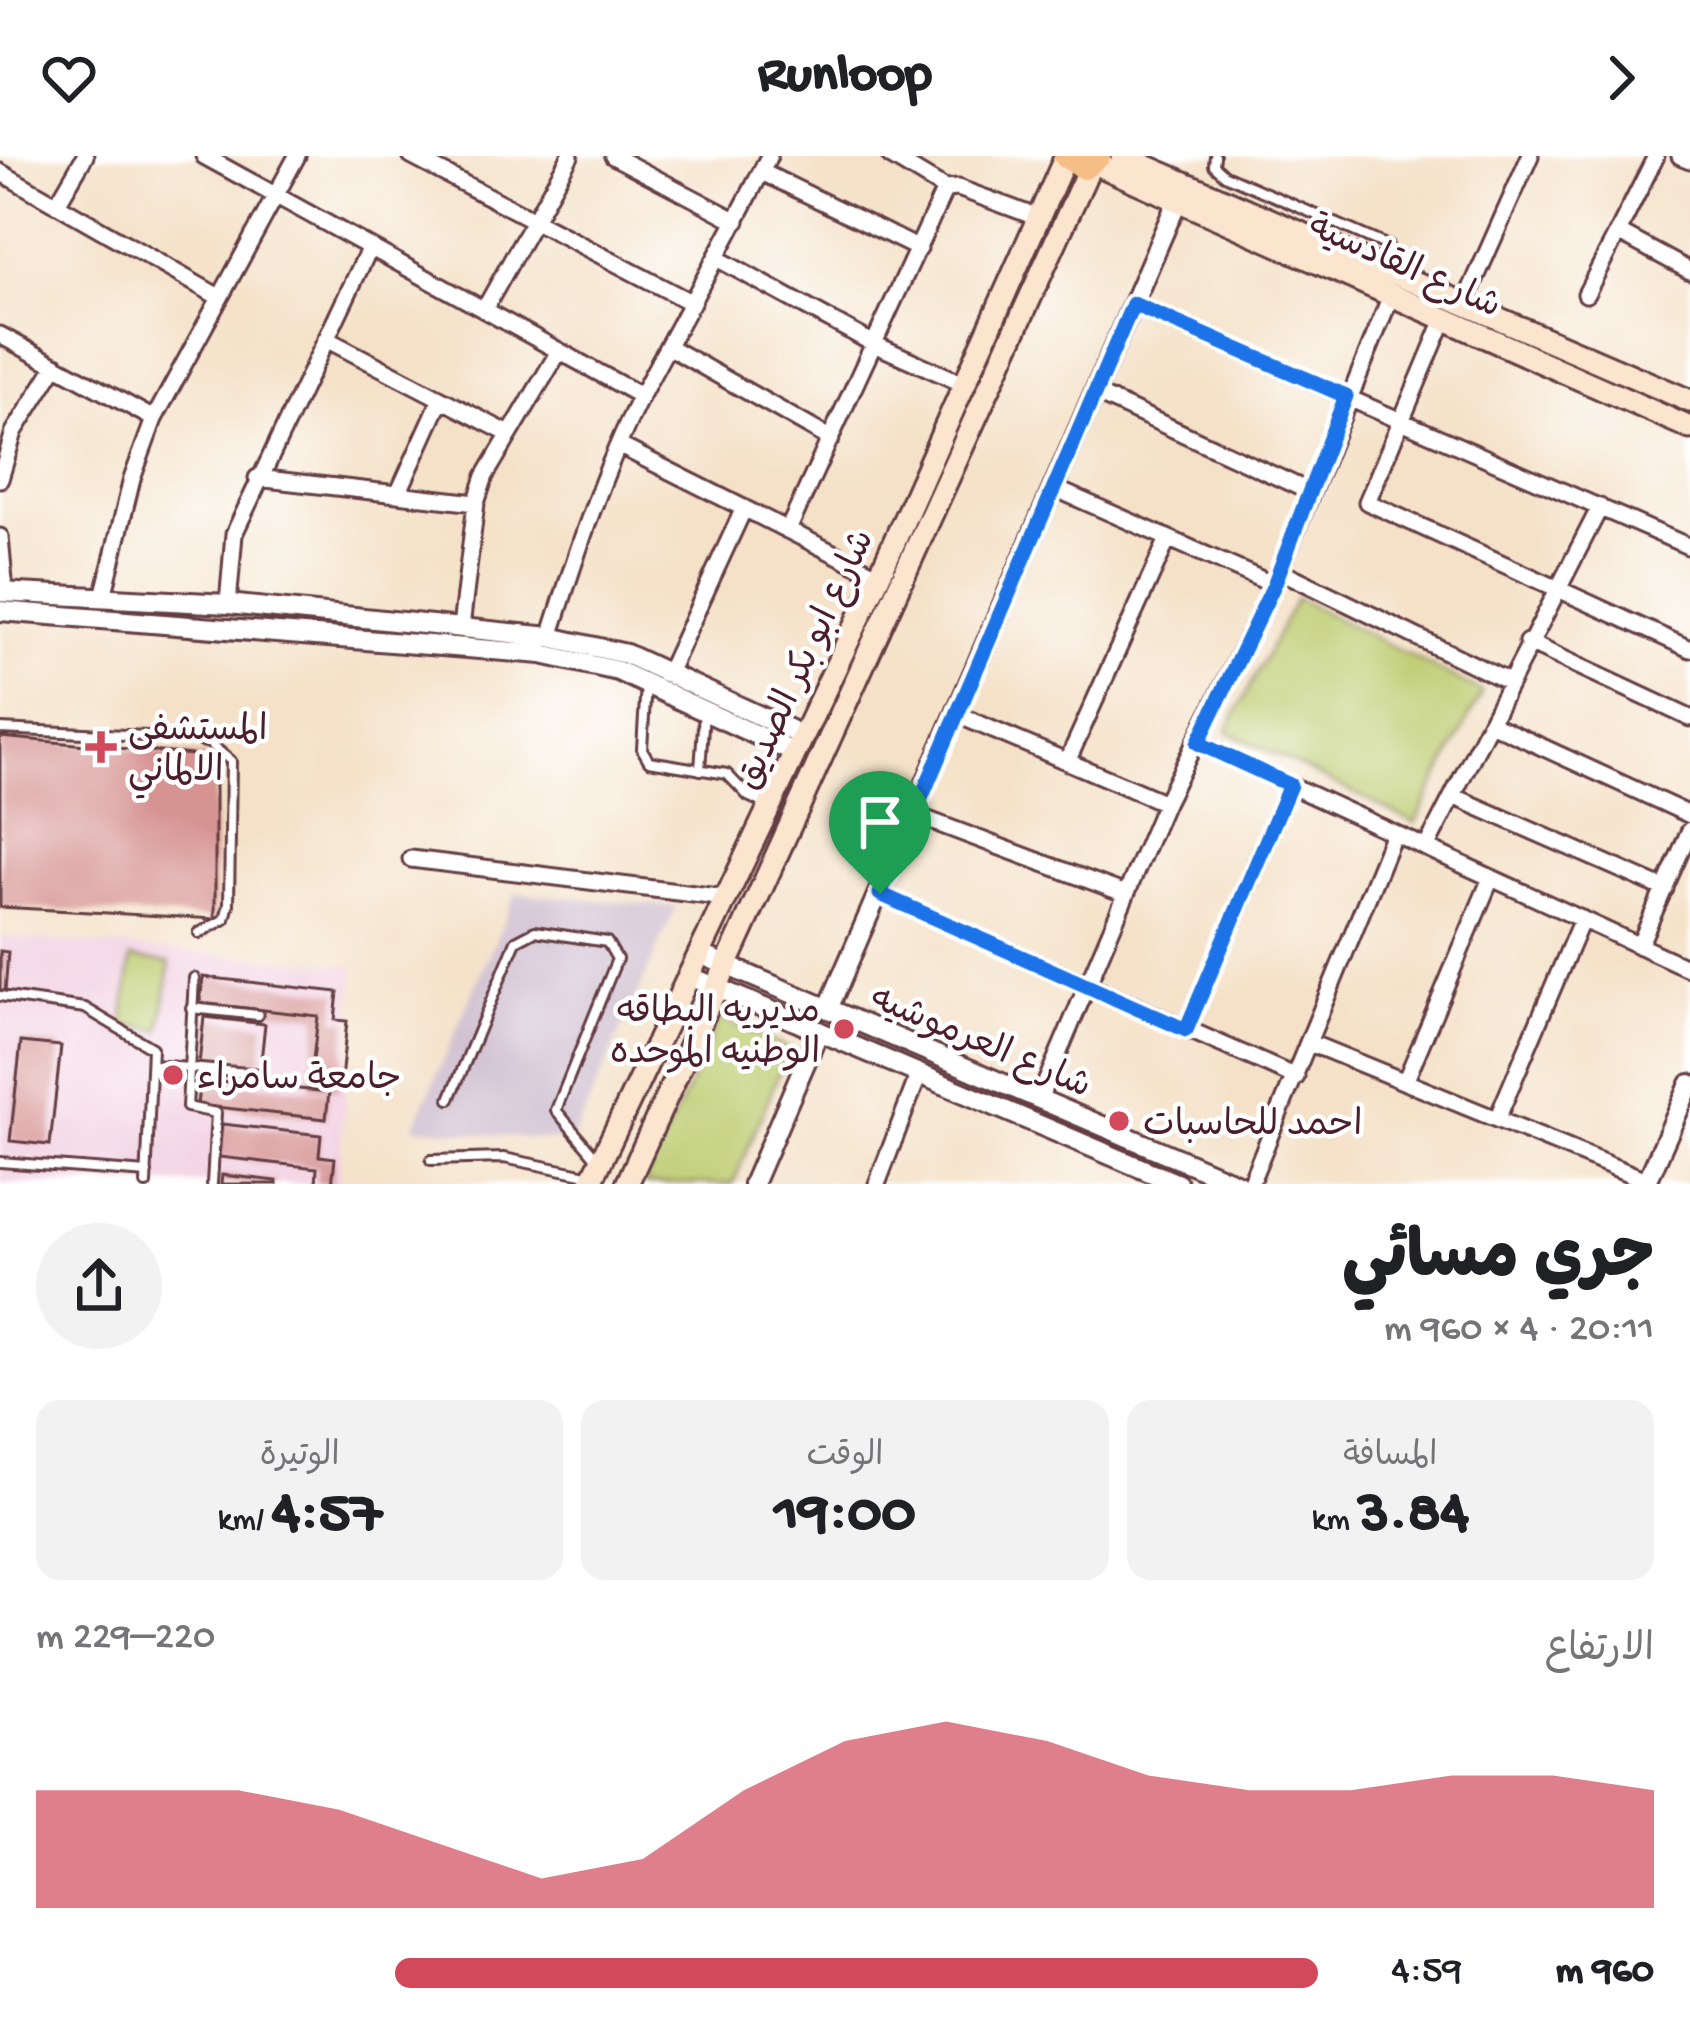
<!DOCTYPE html>
<html lang="ar">
<head>
<meta charset="utf-8">
<style>
  body { margin:0; font-family:"Gochi Hand","Playpen Sans Arabic",sans-serif; background:#f2f2f2; color:#202124; direction:rtl; height:100vh; display:flex; flex-direction:column; font-size:45px; white-space:nowrap }
  * { box-sizing:border-box; margin:0 }
  p { font-size:39px; color:#757577 }
  .icon { flex:none; width:66px; height:66px; fill:none; stroke:currentColor; stroke-width:2; stroke-linecap:round; stroke-linejoin:round }
  .map { position:relative; height:1028px; overflow:hidden; direction:ltr }
  .panel { display:flex; flex-direction:column; background:#fff; flex:1 }
  .panel>* { flex:none }
  .pin { position:absolute; display:grid; place-items:center; width:102px; height:102px; color:#fff; margin:-123px -51px; border-radius:50% 50% 50% 0; rotate:-45deg; box-shadow:0 0 12px #0007 }
  .pin .icon { rotate:45deg }
  .round { display:grid; place-items:center; flex:none; width:126px; height:126px; border-radius:63px; background:#f2f2f2 }
  .headline { display:flex; align-items:center; justify-content:space-between; height:204px; padding:0 36px }
  h1 { font-size:66px; font-weight:800; line-height:90px }
  .figures { display:grid; grid-template-columns:repeat(3,1fr); gap:18px; height:204px; padding:12px 36px }
  .figures div { display:grid; align-content:center; border-radius:24px; background:#f2f2f2; text-align:center }
  .figures b { font-size:60px; font-weight:800 }
  .figures small { font-size:33px; font-weight:400 }
  .figures p { font-size:33px }
  .chart { height:336px; padding:24px 36px }
  .chart p { display:flex; justify-content:space-between }
  .chart svg { width:100%; height:216px; margin-top:12px; fill:#d1495b; opacity:.7 }
  ul { padding:0 36px; list-style:none; font-size:39px }
  li { display:grid; grid-template-columns:192px 144px 1fr; align-items:center; height:90px }
  li i { height:30px; border-radius:15px; background:#d1495b }
  header { display:flex; justify-content:space-between; align-items:center; height:156px; padding:0 36px; background:#fff; font-size:54px; font-weight:800 }
  .map>svg:first-child { display:block }
  .built { fill:#f2cfe1 }
  .industrial { fill:#cfbdcf }
  .green { fill:#bccb6d; stroke:#83754c; stroke-width:3 }
  .building { fill:#d69392 }
  .lines { fill:none; stroke-linecap:round; stroke-linejoin:round }
  .service-casing { stroke:#643c42; stroke-width:14 }
  .minor-casing { stroke:#643c42; stroke-width:21 }
  .tertiary-casing { stroke:#643c42; stroke-width:24 }
  .secondary-casing { stroke:#643c42; stroke-width:27 }
  .primary-casing { stroke:#643c42; stroke-width:30 }
  .service { stroke:#fff; stroke-width:8 }
  .minor { stroke:#fff; stroke-width:15 }
  .tertiary { stroke:#fff; stroke-width:18 }
  .secondary { stroke:#fbe5cf; stroke-width:21 }
  .primary { stroke:#f6be87; stroke-width:24 }
  .route-casing { stroke:#fff; stroke-width:24 }
  .route { stroke:#1a73e8; stroke-width:15 }
  .poi-dot { fill:#d1495b; stroke:#fff; stroke-width:4.5 }
  .labels { text-anchor:middle; stroke-width:9; stroke-linejoin:round; paint-order:stroke }
  .street-label { font-size:36px; fill:#4a1f2b; stroke:#fff }
  .poi-label { font-size:36px; fill:#4a1f2b; stroke:#fff; text-anchor:start }
</style>
</head>
<body>
<header><svg class="icon" aria-label="forward" viewBox="0 0 24 24"><path d="M9 5l7 7-7 7"/></svg>Runloop<svg class="icon" aria-label="heart" viewBox="0 0 24 24"><path d="M12 20l-8-8c-3-5 5-10 8-4 3-6 11-1 8 4z"/></svg></header>
<div class="map">
<svg width="1690" height="1028" viewBox="0 0 1690 1028">
  <rect width="100%" height="100%" fill="#fff"/>
  <filter id="ink" filterUnits="userSpaceOnUse"><feTurbulence type="fractalNoise" baseFrequency=".00833" numOctaves="2"/><feDisplacementMap in="SourceGraphic" scale="24" xChannelSelector="R" yChannelSelector="G"/><feConvolveMatrix kernelMatrix="1 2 1 2 8 2 1 2 1" color-interpolation-filters="sRGB"/></filter>
  <filter id="wash" filterUnits="userSpaceOnUse"><feTurbulence type="fractalNoise" baseFrequency=".004" numOctaves="4" result="noise"/><feDisplacementMap in="SourceGraphic" scale="48" xChannelSelector="R" yChannelSelector="G"/><feGaussianBlur stdDeviation="2.7" result="paint"/><feColorMatrix in="noise" values="0 0 0 0 0 0 0 0 0 0 0 0 0 0 0 0 0 1.4 0 .05"/><feComposite in="paint" operator="in"/></filter>
  <g filter="url(#wash)">
    <rect width="100%" height="100%" fill="#f4e1c7"/>
    <path class="built" d="M0,780l355,30 -16,218h-339z"/>
    <path class="industrial" d="M516,737l160,14 -105,236 -157,-16z"/>
    <path class="green" d="M1296,442l186,94 -67,131 -188,-92z
      M131,802l39,5 -9,67 -38,-5z
      M720,862l69,31 -56,135h-89z"/>
    <g id="blocks">
      <path class="building" d="M0,581l215,20v162l-215,-12z
        M0,795l8,1 -3,41 -5,-1z
        M203,821l135,15 -3,28 12,1 -7,69 -30,-3 8,-71 -118,-13z
        M204,861l61,7 -5,46 -61,-6z
        M21,886l40,4 -11,99 -40,-4z
        M200,923l129,13 -3,27 -129,-14z
        M222,968l99,11 -2,21 16,2 -3,26h-16l1,-16 -98,-11z
        M222,1019l55,6v3h-56z"/>
    </g>
  </g>
  <g filter="url(#ink)">
    <use href="#blocks" fill-opacity="0" stroke="#643c42" stroke-width="3"/>
    <g class="lines">
      <g class="service-casing">
        <path id="service" d="M1215,0l-1,9 11,10 163,71
          M646,527l-4,66 7,12 78,13 21,22 20,9
          M0,573l189,9 20,5 22,18 -2,143 -4,15 -26,14
          M700,614l4,-58
          M194,822l-7,129 29,6 -4,71
          M0,840l85,12 67,40 -6,136
          M191,852l67,7
          M153,909l107,9
          M450,943l66,-158 19,-10 72,11 10,17 -61,151 41,49
          M431,1004l73,-2 88,18
          M0,1006l147,11"/>
      </g>
      <g class="minor-casing">
        <path id="minor" d="M204,0l437,240
          M411,0l281,147
          M613,0l124,65
          M890,0l55,33 13,-1 81,30
          M1680,0l10,4
          M0,16l219,125
          M762,16l157,77
          M57,48l28,-48
          M1618,76l38,-76
          M720,104l154,84 90,40
          M1586,138l32,-62 72,39
          M1466,144l64,-144
          M1133,148l557,243
          M484,154l86,-154
          M1445,161l-78,185 323,147
          M0,179l154,84
          M326,183l181,94
          M669,191l162,92
          M1095,237l213,98
          M620,290l259,130
          M257,322l219,25
          M0,323l14,-47 42,-67
          M1054,332l220,97
          M398,338l43,-95
          M788,374l157,-341
          M0,381l5,55
          M1279,414l230,112
          M103,441l29,-118 22,-60 143,-263
          M228,448l6,-70 135,-285
          M461,471l15,-124 9,-27 73,-123
          M550,481c26,-82 53,-167 92,-243 42,-80 87,-157 127,-238
          M1527,486l163,76
          M669,515l75,-163
          M958,559l207,88
          M1490,567l200,92
          M1198,587l492,226
          M1067,606l100,-221
          M1453,640l212,93
          M915,659l211,79
          M1426,692l174,-341
          M411,703l315,39
          M880,738l416,183
          M1639,790l51,-116
          M1186,874l104,-245
          M1310,887l338,138
          M1405,926l86,-204
          M1039,943l126,-296 109,-218 118,-292
          M1497,963l85,-200
          M877,1028l42,-110
          M1250,1028l144,-351"/>
      </g>
      <g class="tertiary-casing">
        <path id="tertiary" d="M0,436l228,12 322,33 76,17 177,82
          M0,455l542,43 76,17 177,82
          M700,798l538,230
          M689,820l489,208
          M828,853l351,-812
          M753,1028l66,-153
          M1646,1028l44,-100"/>
      </g>
      <g class="secondary-casing">
        <path id="secondary" d="M1122,0l568,245
          M1094,7l596,265
          M590,1028l289,-608 187,-420
          M627,1028l464,-1020"/>
      </g>
      <g class="primary-casing">
        <path id="primary" d="M1066,0l18,11 14,-11"/>
      </g>
      <use href="#service" class="service"/>
      <use href="#minor" class="minor"/>
      <use href="#tertiary" class="tertiary"/>
      <use href="#secondary" class="secondary"/>
      <use href="#primary" class="primary"/>
    </g>
  </g>
  <g class="lines" filter="url(#ink)">
    <g class="route-casing">
      <path id="route" d="M1133,148l213,92 -72,189 -76,158 92,42 -104,245 -306,-136z"/>
    </g>
    <use href="#route" class="route"/>
  </g>
  <g class="poi-dot">
    <path d="M95 573h12v12h12v12h-12v12h-12v-12h-12v-12h12z"/>
    <circle cx="844" cy="873" r="12"/>
    <circle cx="173" cy="919" r="12"/>
    <circle cx="1119" cy="965" r="12"/>
  </g>
  <g class="labels">
    <g class="street-label">
      <text transform="translate(1406 107) rotate(24)" y="13">شارع القادسية</text>
      <text transform="translate(802 502) rotate(-65)" y="13">شارع ابو بكر الصديق</text>
      <text transform="translate(982 883) rotate(23)" y="13">شارع العرموشيه</text>
    </g>
    <g class="poi-label">
      <text x="128" y="583">المستشفى<tspan x="128" dy="41">الالماني</tspan></text>
      <text x="820" y="865" text-anchor="end">مديريه البطاقه<tspan x="820" dy="41">الوطنيه الموحده</tspan></text>
      <text x="197" y="932">جامعة سامراء</text>
      <text x="1143" y="978">احمد للحاسبات</text>
    </g>
  </g>
</svg>
<div class="pin" style="left:880px;top:738px;background:#1e9e55"><svg class="icon" aria-label="arrive" viewBox="0 0 24 24"><path d="M6 21V4h12l-3 4 3 4H6"/></svg></div>
</div>
<section class="panel">
<div class="headline"><div><h1>جري مسائي</h1><p>20:11 · 4 × 960 m</p></div><a class="round"><svg class="icon" aria-label="share" viewBox="0 0 24 24"><path d="M12 15V3M7 8l5-5 5 5M5 13v7h14v-7"/></svg></a></div>
<div class="figures">
<div><p>المسافة</p><b>3.84<small> km</small></b></div>
<div><p>الوقت</p><b>19:00</b></div>
<div><p>الوتيرة</p><b>4:57<small> /km</small></b></div>
</div>
<div class="chart"><p><span>الارتفاع</span>220–229 m</p>
<svg viewBox="0 0 160 44" preserveAspectRatio="none"><path d="M0 44V20L10 20L20 20L30 24L40 31L50 38L60 34L70 20L80 10L90 6L100 10L110 17L120 20L130 20L140 17L150 17L160 20V44z"/></svg>
</div>
<ul>
<li><b>960 m</b>4:59<i style="width:72%"></i></li>
</ul>
</section>
</body>
</html>
